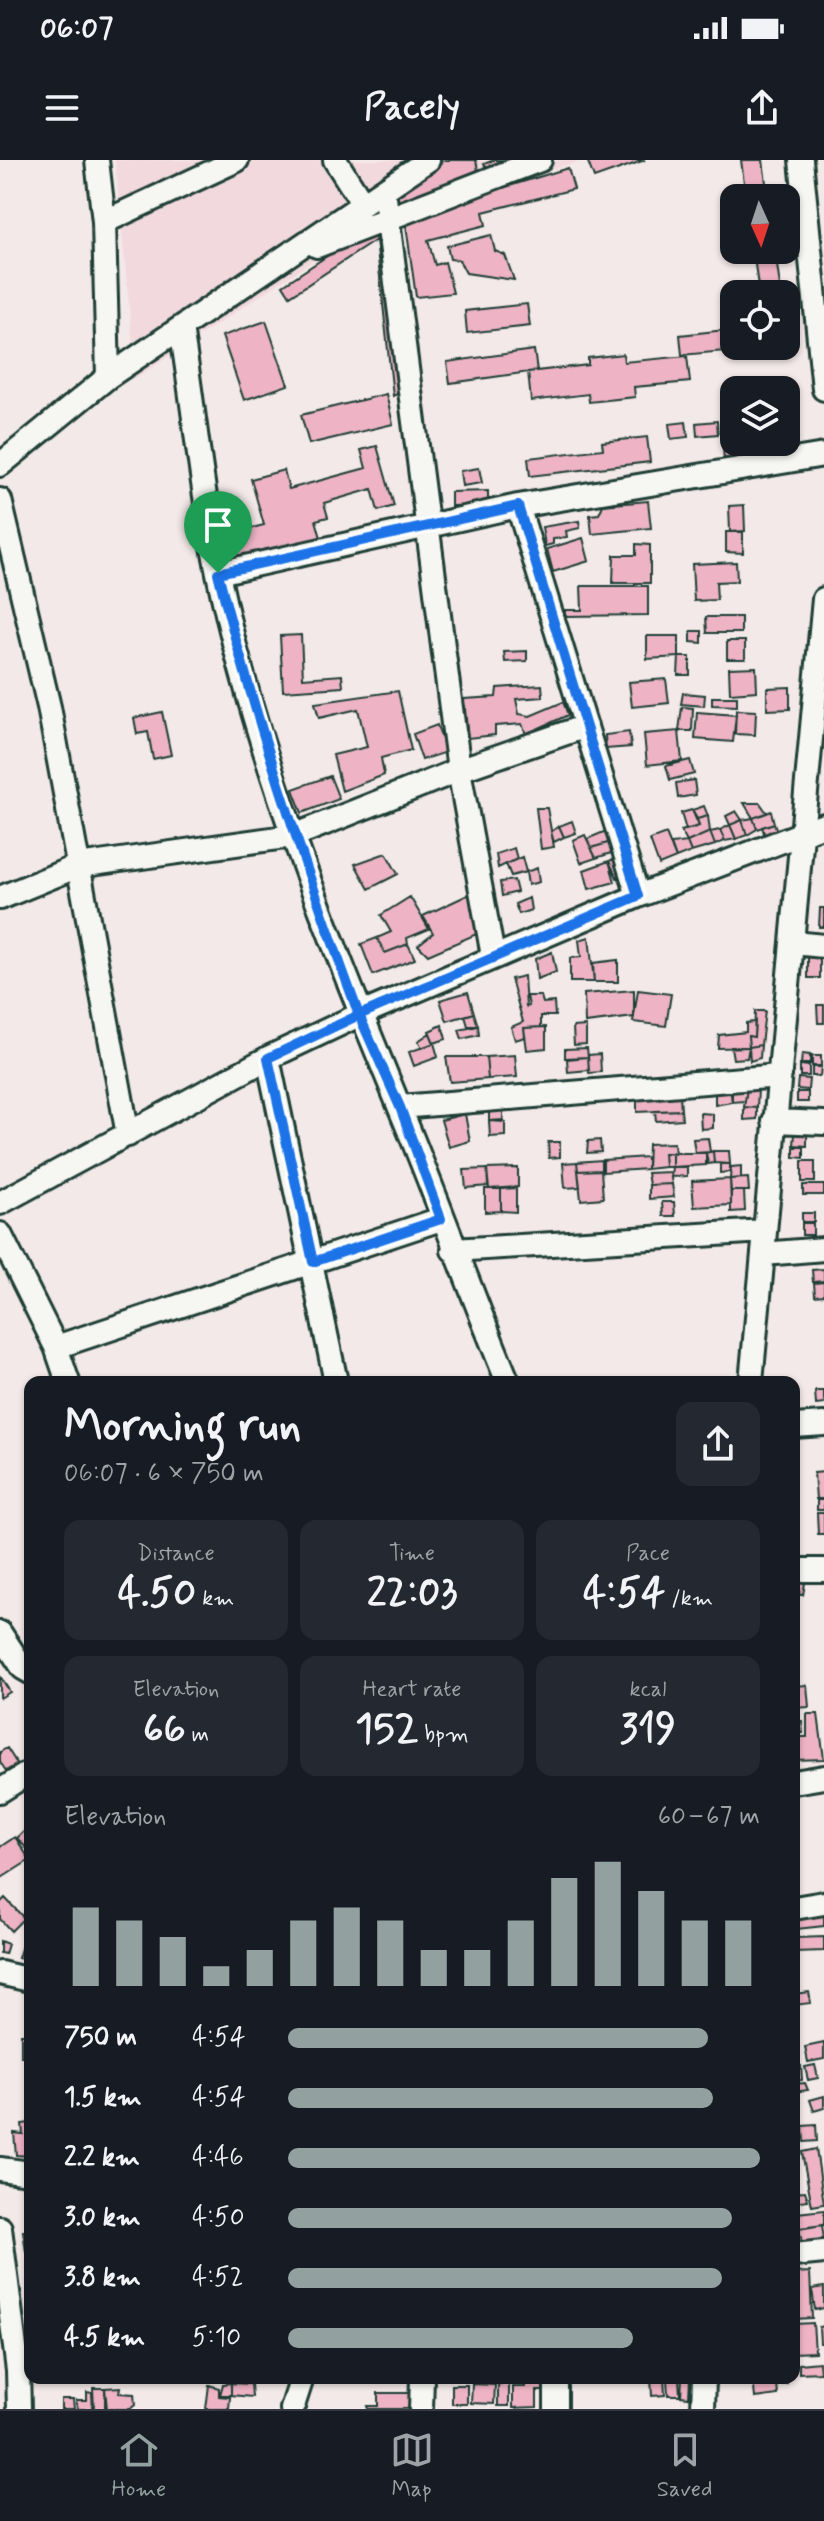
<!DOCTYPE html>
<html lang="en">
<head>
<meta charset="utf-8">
<style>
  body { margin:0; font-family:Mynerve,sans-serif; background:#242831; color:#f1f3f6; height:100vh; display:flex; flex-direction:column; font-size:30px; white-space:nowrap }
  * { box-sizing:border-box; margin:0 }
  p { font-size:26px; color:#9ea1a6 }
  .icon { flex:none; width:44px; height:44px; fill:none; stroke:currentColor; stroke-width:2; stroke-linecap:round; stroke-linejoin:round }
  .map { position:relative; flex:1; overflow:hidden }
  .side { position:absolute; left:24px; top:1216px; width:776px; height:1008px; display:flex; flex-direction:column; background:#171b24; border-radius:16px; box-shadow:0 2px 6px #0004 }
  .side>* { flex:none }
  .needle { width:52px; rotate:177deg }
  .controls { position:absolute; left:720px; top:24px; display:grid; gap:16px }
  .controls a { display:grid; place-items:center; width:80px; height:80px; border-radius:16px; background:#171b24; box-shadow:0 2px 6px #0004; font-size:40px }
  .pin { position:absolute; display:grid; place-items:center; width:68px; height:68px; color:#fff; margin:-82px -34px; border-radius:50% 50% 50% 0; rotate:-45deg; box-shadow:0 0 8px #0007 }
  .pin .icon { rotate:45deg }
  .round { display:grid; place-items:center; flex:none; width:84px; height:84px; border-radius:16px; background:#242831 }
  .head { display:flex; align-items:center; justify-content:space-between; height:136px; padding:0 40px }
  h1 { font-size:44px; font-weight:700; line-height:60px }
  .figures { display:grid; grid-template-columns:repeat(3,1fr); gap:12px; height:136px; padding:8px 40px }
  .figures div { display:grid; align-content:center; border-radius:16px; background:#242831; text-align:center }
  .figures b { font-size:40px; font-weight:700 }
  .figures small { font-size:22px; font-weight:400 }
  .figures p { font-size:22px }
  .chart { height:224px; padding:16px 40px }
  .chart p { display:flex; justify-content:space-between }
  .chart svg { width:100%; height:144px; margin-top:8px; stroke:#92a19f; stroke-width:6 }
  ul { padding:0 40px; list-style:none; font-size:26px }
  li { display:grid; grid-template-columns:128px 96px 1fr; align-items:center; height:60px }
  li i { height:20px; border-radius:10px; background:#92a19f }
  .status { display:flex; justify-content:space-between; align-items:center; height:56px; padding:0 40px; background:#171b24; direction:ltr }
  .status svg { height:22px; fill:currentColor }
  header { display:flex; justify-content:space-between; align-items:center; height:104px; padding:0 40px; background:#171b24; font-size:36px; font-weight:700 }
  .tab-bar { display:flex; justify-content:space-around; align-items:center; height:112px; border-top:2px solid #363941; background:#171b24; font-size:22px; color:#9ea1a6 }
  .tab-bar a { display:grid; justify-items:center; gap:4px }
  .tab-bar .selected { color:#92a19f }
  .map>svg:first-child { display:block }
  .built { fill:#f2d9de }
  .building { fill:#eeb4c6; stroke:#1f3d34; stroke-width:2 }
  .lines { fill:none; stroke-linecap:round; stroke-linejoin:round }
  .minor-casing { stroke:#1f3d34; stroke-width:28 }
  .minor { stroke:#f6f6f2; stroke-width:22 }
  .route-casing { stroke:#fff; stroke-width:16 }
  .route { stroke:#1a73e8; stroke-width:10 }
</style>
</head>
<body>
<div class="status"><b>06:07</b><svg viewBox="0 0 49 12"><path d="M0 12V9h3v3zM5 12V6h3v6zM10 12V3h3v9zM15 12V0h3v12zM26 1h20v11H26zM47 4h2v5h-2z"/></svg></div>
<header><svg class="icon" aria-label="menu" viewBox="0 0 24 24"><path d="M4 6h16M4 12h16M4 18h16"/></svg>Pacely<svg class="icon" aria-label="share" viewBox="0 0 24 24"><path d="M12 15V3M7 8l5-5 5 5M5 13v7h14v-7"/></svg></header>
<div class="map">
<svg width="824" height="2249" viewBox="0 0 824 2249">
  <rect width="100%" height="100%" fill="#f4e9e9"/>
  <filter id="ink" filterUnits="userSpaceOnUse"><feTurbulence type="fractalNoise" baseFrequency=".0125" numOctaves="2"/><feDisplacementMap in="SourceGraphic" scale="16" xChannelSelector="R" yChannelSelector="G"/><feConvolveMatrix kernelMatrix="1 2 1 2 8 2 1 2 1" color-interpolation-filters="sRGB"/></filter>
  <g filter="url(#ink)">
    <path class="built" d="M115,0h470l-212,61 -237,157z"/>
    <path class="building" d="M443,0h33l2,10 -73,36 -11,-10z
      M494,0h14l-7,8 -13,5 -4,-9z
      M592,0h53l-51,18 -6,-16z
      M741,0h22l5,38h-22z
      M568,8l6,21 -91,23 3,13 -58,15 7,25 10,-3 8,31 -37,4 -11,-79z
      M368,69l8,11 -86,56 -7,-11z
      M491,75l4,16 10,4 9,25 -48,-7 -7,-13 -9,-1 -3,-13z
      M384,79l17,153 -8,4 -17,-156z
      M753,90h22l6,44h-22z
      M527,144l3,22 -63,7 -2,-22z
      M266,161l22,64 -44,15 -22,-64z
      M734,169v17l34,1 -86,8 -2,-20z
      M534,190l3,21 -87,12 -3,-21z
      M623,194l1,8 63,-6 3,26 -56,5 1,10 -46,5 -1,-8 -57,7 -3,-29 60,-7v-7z
      M787,225l7,53 -8,1v-49l-20,-2z
      M386,234l7,30 -84,20 -8,-29z
      M717,261l1,13 -21,2 -1,-13z
      M686,262l2,15 -17,2 -2,-15z
      M647,277l3,25 -120,14 -2,-18 75,-9 -1,-7z
      M738,282h25l-8,1 2,13 -33,4 -1,-12 16,-2z
      M377,286l17,60 -16,5 -6,-22 -48,14 4,14 -12,3 7,25 -54,14 -3,-10 -17,5 2,7 -19,5 -8,-31 40,-10 -13,-46 33,-9 5,19 77,-21 -5,-18z
      M479,308l3,15 -20,3 -2,-15z
      M488,331v14l-37,1v-14z
      M648,341l3,27 -59,6 -2,-19 9,-1 4,-9z
      M744,345l1,26 -15,1 -1,-26z
      M579,361l1,7 -14,3 1,6 -14,2v5l-8,2 -3,-19z
      M726,372h17v21l-17,-1z
      M583,378l6,23 -36,11 -6,-23z
      M636,384l14,1v38h-37l1,-28h22z
      M736,402l1,19 -21,1 1,18 -23,1 -2,-37z
      M581,426h67v29l-83,1v-6h17z
      M706,457h35v16h-34z
      M691,471h11v12l-11,-1z
      M301,475l2,43 39,-3 1,12 -60,4 -3,-55z
      M647,476h32v21l-32,2z
      M727,481h18v18h-18z
      M527,491v10l-22,1 -1,-10z
      M679,497h11v18h-12z
      M756,507l1,24 -27,2 -1,-25z
      M666,519l3,24 -37,4 -3,-25z
      M542,525l1,12 -27,2 3,15 11,2 33,-14 5,13 -42,19 -4,-10 -27,2v9l-27,3 -4,-39 32,-2 1,-9z
      M790,527v22l-23,1v-22z
      M398,531l13,59 -30,8 3,17 -42,16 -9,-36 34,-8 -9,-38 -39,9 -4,-15z
      M683,533l22,2 -1,11 -23,-2z
      M712,537h25v9l-25,-1z
      M682,547l11,1 -1,23h-13z
      M736,550l20,1 -1,24 -20,-1z
      M162,552l9,43 -18,4 -5,-27 -11,2 -3,-16z
      M697,552l39,3 -3,27 -38,-3z
      M437,565l9,27 -24,8 -9,-26z
      M679,571l3,30 -35,4 -3,-31z
      M629,572l2,15 -25,2 -1,-14z
      M690,600l4,14 -24,6 -4,-14z
      M330,616l9,23 -37,14 -9,-24z
      M694,620l2,15 -18,3 -2,-15z
      M744,643h16l7,10 -14,5z
      M704,646l4,10 -11,3 -5,-9z
      M536,648h11l7,39 -13,2z
      M692,650l7,16 -13,4 -5,-17z
      M736,651l6,9 -12,5 -4,-9z
      M771,651l3,12 -17,6 -4,-11z
      M708,656l2,16 -23,10 -6,-11 18,-5 -2,-7z
      M753,658l4,11 -10,6 -5,-15z
      M742,660l5,15 -11,4 -6,-14z
      M572,661l4,12 -12,4 -5,-11z
      M774,663l3,8 -12,5 -3,-9z
      M730,665l6,14 -11,2 -5,-11z
      M559,666l5,11 -10,5 -3,-10z
      M720,670l5,11 -10,4 -5,-13z
      M606,671l5,11 -20,6 -4,-9z
      M710,672l5,13 -24,7 -4,-10z
      M666,674l10,24 -17,7 -9,-25z
      M585,675l11,23 -15,5 -8,-23z
      M611,682l3,10 -18,6 -5,-10z
      M687,682l4,10 -15,6 -5,-14z
      M514,688l3,11 -19,9 -2,-14z
      M386,693l12,21 -29,15 -14,-25z
      M621,696l5,18 -9,4 -8,-17z
      M522,697l4,15 -15,4 -5,-12z
      M609,701l6,21 -26,7 -5,-19z
      M537,708l2,14 -11,3 -2,-13z
      M514,720l3,12 -15,4 -2,-14z
      M474,732l5,41 -51,22 -10,-10 15,-12 -10,-17z
      M410,737l19,32 -22,9 1,6 -23,9 -8,-15 14,-6 -10,-17z
      M529,738l2,12 -12,4 -4,-10z
      M820,748h4v19h-5z
      M589,777l5,45h-24v-24l11,-1 -2,-17z
      M377,778l8,15 23,-9 7,15 -42,16 -12,-31z
      M552,792l4,20 -19,7 -2,-20z
      M808,797h12v21h-12z
      M618,800v22h-24l-1,-19z
      M524,816l2,31 3,-1 -2,-10h14l2,7 11,-1 1,14h-14v11l-17,1 1,9 -10,3 -4,-13 12,-5 -12,-43z
      M634,830v27l-49,6 -1,-29z
      M638,830l33,4 -5,32 -33,-4z
      M468,832l6,21 -27,8 -7,-21z
      M817,845h7v18h-6z
      M755,851h10l-4,34 -12,2 -1,-11 6,1z
      M474,853l4,13h-10l-3,-10z
      M755,862l-1,15 -6,-1 1,11 -31,1 1,-13 27,-3v-9z
      M442,865l4,14 -12,4 -5,-12z
      M478,866l1,9 -17,4 -3,-9z
      M586,866v18l-12,1 -1,-18z
      M546,867v21l-19,2 -3,-22z
      M430,873l4,10 -12,5 -4,-7z
      M434,883l4,14 -24,9 -5,-14z
      M761,885l-1,13 -10,3 -1,-14z
      M731,887h18l-2,11 -14,1z
      M587,888l1,9 -23,1v-9z
      M600,894l1,18 -12,1 -1,-18z
      M802,894l8,1v9h-9z
      M515,895l2,22 -29,2 -2,-22z
      M812,896h9v10h-9z
      M446,897h40l2,22 -38,3z
      M588,897l1,13 -21,2 -1,-13z
      M800,905l9,1v10h-9z
      M812,907h9l-1,9h-8z
      M798,918l11,1 -1,11 -11,-1z
      M730,927l2,15 -17,3v-17z
      M747,929h11l-1,19 -13,-1z
      M747,929l-2,12 -13,1v-11z
      M797,932h11v10h-11z
      M680,935l1,15 -44,2v-14z
      M744,947l13,1v11l-13,1z
      M503,949v11l-14,1v-10z
      M681,950l1,9 -26,2 -1,-10z
      M700,953l13,1v14l-12,1z
      M465,954l5,27 -21,6 -8,-27z
      M489,961l16,1v14l-15,1z
      M795,974l12,1v11l-13,-1z
      M708,978l2,14 -15,1 -2,-14z
      M600,980l1,12 -14,1 1,-12z
      M548,982h12v15l-11,1z
      M674,983l1,11 -11,-1 1,14 -18,2 1,-25z
      M794,987h10v11l-10,-1z
      M713,991h16l1,13 -16,-1z
      M713,991l1,12 -6,1 -2,-11z
      M664,993h8v14h-7z
      M672,993h34v12l-34,2z
      M647,997v12l-44,3v-12z
      M601,1000v10l-23,1 -1,-9z
      M802,1001h13v21h-13z
      M577,1002l3,25 -15,1 -2,-25z
      M720,1004h10v8l-10,1z
      M741,1006v12l-11,1 1,-12z
      M672,1007h15v9l-16,1z
      M518,1008v19l-29,2 -2,-20z
      M487,1009l1,17 -22,2 -2,-18z
      M601,1010l2,28 -22,2 -3,-29z
      M670,1012l2,12 -23,1 -2,-12z
      M748,1018l1,13h-18l-1,-12z
      M730,1019l1,26 -37,2 -2,-26z
      M672,1024l2,13 -25,2v-14z
      M803,1025h21v10h-21z
      M516,1028v24l-15,-1v-22z
      M485,1029h16v22l-16,1z
      M731,1031h13l1,20 -14,1z
      M662,1042h12l1,14h-12z
      M802,1053h12v9h-12z
      M802,1063h11v12h-11z
      M824,1109v12l-11,1 -1,-12z
      M824,1122v13l-9,1 -1,-13z
      M815,1231h9v13l-8,1z
      M824,1312v27h-8l-2,-26z
      M817,1340h7v10h-7z
      M817,1353h7v21h-6z
      M794,1421l11,2 -2,12h-4l1,-6h-5l-1,5z
      M0,1516l10,16 -10,6z
      M807,1525l2,22 -15,1v-22z
      M807,1554h11l6,45 -30,1v-23h13z
      M794,1561h8l1,12 -9,1z
      M7,1588l10,16 -11,7 -6,-9v-10z
      M30,1666v26l-13,-14z
      M15,1677l15,23 -30,19v-32z
      M5,1738l19,20 -13,13 -11,-12v-16z
      M824,1753v13l-27,3 -1,-13z
      M824,1777v14l-30,1v-14z
      M24,1779l6,2v20l-12,-3z
      M0,1781l8,3 -3,10 -5,-1z
      M809,1832l2,11 -17,2v-11z
      M21,1874h9v22h-9z
      M824,1883v16l-16,3 -3,-15z
      M815,1905l3,13 -10,2 -3,-13z
      M801,1906l1,14 -8,1v-14z
      M805,1923l3,7 -14,2v-8z
      M824,1936v12l-10,3 -4,-11z
      M30,1963v33l-14,-1 -2,-22 9,1 -1,-10z
      M816,1965l1,16 -13,1 -1,-16z
      M816,1989l8,55 -12,2 -10,-54z
      M805,2031l3,9 -14,2v-10z
      M824,2050v15l-25,3 -2,-15z
      M822,2065l2,14 -22,4 -3,-14z
      M23,2071h7v21h-4z
      M810,2112l2,46 -18,1v-23h5l-2,-23z
      M824,2127v21l-9,2 -3,-21z
      M813,2163l2,29 -21,1v-29z
      M824,2166v17h-4l-1,-16z
      M819,2202l1,10 -21,1v-9z
      M651,2218h13l1,17 -13,1z
      M667,2218h12l1,17h-12z
      M682,2218h8l-1,19 -8,-1z
      M753,2218h33l1,6 -10,1 1,10 -23,3z
      M549,2221v10h-12v16l-24,1v-21h12v-5z
      M231,2223l20,1 1,13 -21,-2z
      M231,2223v12h-11l3,-11z
      M472,2224l23,1 -1,19 -23,-1z
      M498,2224h11v22h-11z
      M209,2225l10,3v8l11,1 -1,12h-23z
      M452,2225h15v19h-15z
      M120,2227l-1,6 15,1 1,11 -5,4h-23l-2,-21z
      M93,2228h12v21h-11z
      M87,2232l5,1 1,16h-15l-2,-9h11z
      M378,2233h38l-1,16h-47l-1,-3h11z
      M61,2239h12l1,10h-13z"/>
    <g class="lines">
      <g class="minor-casing">
        <path id="minor" d="M97,0l7,62 4,155
          M335,0l28,44
          M801,0l23,229
          M384,30l75,580 34,186
          M104,62l133,-62
          M317,86l223,-86
          M181,168c13,81 21,165 37,245 38,185 110,360 181,533 38,91 71,185 109,276
          M0,305l108,-88 320,-217
          M0,340l49,207 79,428
          M518,346l120,390
          M218,413l300,-67 306,-51
          M0,738l78,-32 215,-30 166,-66 127,-44
          M793,783l31,3
          M268,898l68,324
          M400,947l379,-31
          M774,961l50,2
          M0,1043l268,-145 91,-43 279,-119 186,-71
          M0,1074l56,113 12,35
          M453,1090l312,-19
          M763,1094l61,-5
          M56,1187l385,-128
          M751,1222l73,-783
          M794,1266l30,-2
          M794,1410h30
          M0,1473l23,35 7,4
          M794,1622l30,-5
          M0,1631l30,-19
          M794,1748l30,-5
          M0,1813l30,7
          M0,2009l30,4
          M0,2068l18,143 1,38
          M794,2095l30,-3
          M292,2249l10,-31
          M421,2249l1,-31
          M556,2249v-31
          M703,2249l1,-31"/>
      </g>
      <use href="#minor" class="minor"/>
    </g>
  </g>
  <g class="lines" filter="url(#ink)">
    <g class="route-casing">
      <path id="route" d="M218,413c38,151 87,296 141,442l-91,43 45,204 128,-43 -41,-112 -41,-92 279,-119 -120,-390 -300,67"/>
    </g>
    <use href="#route" class="route"/>
  </g>
</svg>
<div class="controls">
<a><svg class="needle" viewBox="-14 -14 28 28"><path d="M0-13l5 13h-10z" fill="#e53935"/><path d="M0 13l5-13h-10z" fill="#9ea1a6"/></svg></a>
<a><svg class="icon" aria-label="locate" viewBox="0 0 24 24"><circle cx="12" cy="12" r="6"/><path d="M12 2v4M12 18v4M2 12h4M18 12h4"/></svg></a>
<a><svg class="icon" aria-label="layers" viewBox="0 0 24 24"><path d="M12 4l9 5-9 5-9-5zM3 14l9 5 9-5"/></svg></a>
</div>
<div class="pin" style="left:218px;top:413px;background:#1e9e55"><svg class="icon" aria-label="arrive" viewBox="0 0 24 24"><path d="M6 21V4h12l-3 4 3 4H6"/></svg></div>
<section class="side">
<div class="head"><div><h1>Morning run</h1><p>06:07 · 6 × 750 m</p></div><a class="round"><svg class="icon" aria-label="share" viewBox="0 0 24 24"><path d="M12 15V3M7 8l5-5 5 5M5 13v7h14v-7"/></svg></a></div>
<div class="figures">
<div><p>Distance</p><b>4.50<small> km</small></b></div>
<div><p>Time</p><b>22:03</b></div>
<div><p>Pace</p><b>4:54<small> /km</small></b></div>
</div>
<div class="figures">
<div><p>Elevation</p><b>66<small> m</small></b></div>
<div><p>Heart rate</p><b>152<small> bpm</small></b></div>
<div><p>kcal</p><b>319</b></div>
</div>
<div class="chart"><p><span>Elevation</span>60–67 m</p>
<svg viewBox="0 0 160 44" preserveAspectRatio="none"><path d="M5 44V20M15 44V24M25 44V29M35 44V38M45 44V33M55 44V24M65 44V20M75 44V24M85 44V33M95 44V33M105 44V24M115 44V11M125 44V6M135 44V15M145 44V24M155 44V24"/></svg>
</div>
<ul>
<li><b>750 m</b>4:54<i style="width:89%"></i></li>
<li><b>1.5 km</b>4:54<i style="width:90%"></i></li>
<li><b>2.2 km</b>4:46<i style="width:100%"></i></li>
<li><b>3.0 km</b>4:50<i style="width:94%"></i></li>
<li><b>3.8 km</b>4:52<i style="width:92%"></i></li>
<li><b>4.5 km</b>5:10<i style="width:73%"></i></li>
</ul>
</section>
</div>
<nav class="tab-bar">
<a class="selected"><svg class="icon" aria-label="home" viewBox="0 0 24 24"><path d="M3 11l9-7 9 7M6 9v11h12V9"/></svg>Home</a>
<a><svg class="icon" aria-label="map" viewBox="0 0 24 24"><path d="M3 6l6-2 6 2 6-2v14l-6 2-6-2-6 2zM9 4v14M15 6v14"/></svg>Map</a>
<a><svg class="icon" aria-label="saved" viewBox="0 0 24 24"><path d="M7 4h10v16l-5-4-5 4z"/></svg>Saved</a>
</nav>
</body>
</html>
